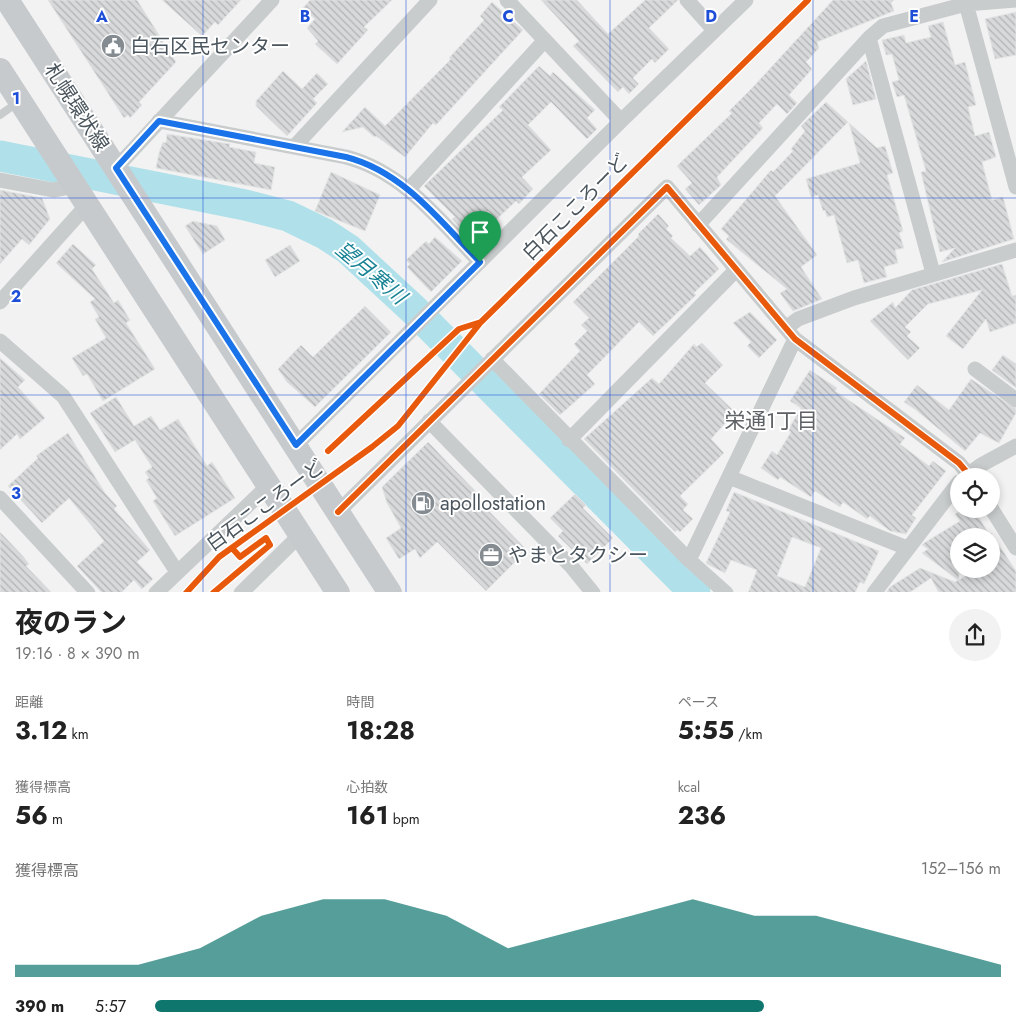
<!DOCTYPE html>
<html lang="ja">
<head>
<meta charset="utf-8">
<style>
  body { margin:0; font-family:Jost,"Noto Sans JP",sans-serif; background:#f2f2f2; color:#222; height:100vh; display:flex; flex-direction:column; font-size:19px; white-space:nowrap }
  * { box-sizing:border-box; margin:0 }
  p { font-size:16px; color:#767676 }
  .icon { flex:none; width:28px; height:28px; fill:none; stroke:currentColor; stroke-width:2; stroke-linecap:round; stroke-linejoin:round }
  .map { position:relative; height:592px; overflow:hidden }
  .details { display:flex; flex-direction:column; background:#fff; flex:1 }
  .details>* { flex:none }
  .buttons { position:absolute; left:950px; top:468px; display:grid; gap:10px }
  .buttons a { display:grid; place-items:center; width:50px; height:50px; border-radius:50%; background:#fff; box-shadow:0 2px 8px #0003; font-size:25px }
  .pin { position:absolute; display:grid; place-items:center; width:42px; height:42px; color:#fff; margin:-51px -21px; border-radius:50% 50% 50% 0; rotate:-45deg; box-shadow:0 0 5px #0007 }
  .pin .icon { rotate:45deg }
  .round { display:grid; place-items:center; flex:none; width:52px; height:52px; border-radius:26px; background:#f2f2f2 }
  .overview { display:flex; align-items:center; justify-content:space-between; height:85px; padding:0 15px }
  h1 { font-size:28px; font-weight:700; line-height:38px }
  .stats { display:grid; grid-template-columns:repeat(3,1fr); gap:8px; height:85px; padding:5px 15px }
  .stats div { display:grid; align-content:center }
  .stats b { font-size:25px; font-weight:700 }
  .stats small { font-size:14px; font-weight:400 }
  .stats p { font-size:14px }
  .chart { height:140px; padding:10px 15px }
  .chart p { display:flex; justify-content:space-between }
  .chart svg { width:100%; height:90px; margin-top:5px; fill:#0f766e; opacity:.7 }
  ul { padding:0 15px; list-style:none; font-size:16px }
  li { display:grid; grid-template-columns:80px 60px 1fr; align-items:center; height:38px }
  li i { height:12px; border-radius:6px; background:#0f766e }
  .map>svg:first-child { display:block }
  .lines { fill:none; stroke-linecap:round; stroke-linejoin:round }
  .river { stroke:#b0e1ea; stroke-width:31 }
  .building { fill:url(#building-back-hatch); stroke:#e3e4e4; fill-rule:evenodd }
  .lane { stroke:#c9cccd; stroke-width:8 }
  .street { stroke:#c9cccd; stroke-width:15 }
  .primary { stroke:#c7cacd; stroke-width:24 }
  .cycleway-casing { stroke:#fff; stroke-width:9 }
  .cycleway { stroke:#e8590c; stroke-width:6 }
  .route-casing { stroke:#fff; stroke-width:10 }
  .route { stroke:#1a73e8; stroke-width:6 }
  .grid { fill:none; stroke:#1d4ed8; stroke-width:1; stroke-opacity:0.55 }
  .labels { text-anchor:middle; stroke-width:4; stroke-linejoin:round; paint-order:stroke }
  .poi-label { font-size:20px; fill:#4a555d; stroke:#fff; text-anchor:start }
  .street-label { font-size:20px; fill:#4a555d; stroke:#fff }
  .water-label { font-size:21px; font-style:italic; fill:#168294; stroke:#fff }
  .neighbourhood-label { font-size:21px; fill:#5e6165; stroke:#fff }
  .grid-label { font-size:16px; text-anchor:middle; font-weight:bold; fill:#1d4ed8; stroke:#fff; stroke-width:4; stroke-linejoin:round; paint-order:stroke }
</style>
</head>
<body>
<div class="map">
<svg width="1016" height="593" viewBox="0 0 1016 593">
  <defs>
    <pattern id="building-back-hatch" width="6" height="6" patternUnits="userSpaceOnUse" patternTransform="scale(1.25)"><rect width="6" height="6" fill="#d8d9da"/><path d="M-1 5l2 2M0 0l6 6M5-1l2 2" fill="none" stroke="#b1b3b4"/></pattern>
  </defs>
  <rect width="100%" height="100%" fill="#f2f2f2"/>
  <g class="lines">
    <path class="river" d="M0,156l245,49 43,11 37,18 23,15 66,61 281,283"/>
  </g>
  <path class="building" d="M48,0h89l39,62 -37,40 3,3 -12,13 -2,-3 -4,3z
    M162,0h79l-23,25 -3,-3 -13,14z
    M310,0h82l-28,27 4,3 -31,34 -22,-20 3,-3 -11,-13 8,-9 -12,-11z
    M541,0h36l31,34 37,-34h33l-29,28 20,21 -14,14 -3,-4 -19,19 6,6 -10,10 -6,-7 -5,5 -45,-46 6,-5z
    M833,0h61l-3,3 3,8 -77,31 2,6 -13,14 6,7 -23,26 8,8 -10,11 -10,-10 -18,19 4,5 -46,49 4,8 -22,20 -14,-16 7,-6 -15,-17 55,-53 -3,-2 24,-24z
    M492,2l31,28 -87,95 -3,-2 -28,34 -29,-21 -2,1 -11,-10 -21,5 23,-25 20,19 66,-67 -2,-1 35,-38 -4,-4z
    M1016,12v43l-21,4 -10,-40z
    M943,22l12,43 10,-3 11,43 -8,2 7,29 14,-4 7,25 -14,5 10,38 11,-3 11,42 -72,23 13,-14 -15,4 -19,-80 5,-1 -22,-76 -7,2 -5,-15 7,-2 -7,-26 -6,1 -4,-15 22,-5 2,8 25,-6 -3,-11z
    M866,61l10,38 -23,6 -7,-26z
    M539,66l11,10 3,-4 42,38 -8,8 10,11 -10,10 -36,-37 -23,23 23,25 -29,27 11,12 -14,15 -3,-3 -20,19 -8,-9 -23,22 -13,-14 3,-2 -31,-31 79,-76 -4,-3z
    M283,71l19,18 15,-16 11,11 -15,15 4,4 -30,33 -31,-30v-5z
    M826,102l22,20 -73,74 42,59 -16,12 21,32 -29,12 -13,-18 7,-4 -49,-40 -12,-10 3,-3 -8,-7 50,-59 2,2 20,-21 -2,-2 14,-18 -4,-5z
    M849,123l28,25 8,-2 8,27 -6,2 16,56 -4,2 5,15 -9,2 3,13 -14,4 3,10 -23,6 -6,-23 -11,3 -13,-48 -7,2 -2,-7 -2,1 -5,-16 -7,2 -5,-18 54,-16z
    M167,134l63,10 -1,3 27,5 -2,11 21,4 -4,23 -115,-22 3,-15 4,-11 3,1z
    M331,172l49,23 -15,36 -50,-20z
    M0,190l42,8 8,21 -21,26 -7,-6 -22,25z
    M658,214l11,12 -3,3 7,7 -2,2 19,18 10,-9 19,22 -25,24 2,2 -43,41 -14,-14 -52,53 8,9 -35,31 -21,-21 41,-43 -6,-7 13,-13 -6,-6 8,-7 -16,-16 66,-66 -1,-2z
    M193,221l24,5 8,14 -22,14 -18,-28z
    M435,237l27,24 -31,31 -24,-25 3,-3 -4,-4 20,-19 3,3z
    M73,244l23,21 -4,4 22,34 4,-3 12,20 -4,3 29,46 -52,32 -16,-27 -4,2 -11,-18 34,-20 -11,-19 4,-2 -9,-15 5,-3 -39,-36z
    M290,245l10,16 -25,16 -10,-17z
    M1002,264l10,32 4,-1v28l-26,9 -4,-13 -23,30 -17,-13 36,-46 -54,14 -23,23 6,5 -4,4 13,12 -12,12 -38,-39 23,-19 2,6 17,-18z
    M365,306l26,26 -76,75 -28,-25 -9,-13 23,-24 12,12z
    M750,312l27,28 -18,18 -12,-12 4,-4 -18,-19z
    M702,343l21,22 -18,18 30,29 -24,27 13,14 -44,43 8,8 -5,6 10,9 -13,13 -3,-2 -2,2 -91,-93 68,-61 7,6 35,-40 2,3z
    M1003,355l13,9v24l-24,-18z
    M0,358l25,22 -7,7 27,31 -25,21 -3,-5 -17,16z
    M810,370l27,18 -2,3 70,47 -5,6 29,22 4,-5 13,10 -34,44 4,3 -10,16 -16,-3 -20,-15 -3,3 -24,-17 -3,5 -25,-16 -4,6 -31,-20 -2,3 -17,-12 11,-17 5,4 14,-23 -3,-2 13,-22 -11,-7z
    M971,379l45,30v4l-17,30 -19,-10 -15,18 -49,-41 -12,-8 13,-17 32,25z
    M116,397l18,29 17,-10 9,14 18,-11 29,47 5,-4 23,36 -60,38 -22,-35 4,-3 -11,-18 3,-2 -4,-6 7,-5 -17,-27 -20,12 -25,-39z
    M68,433l37,60 12,13 -3,3 36,41 -13,12 16,17 -11,10 -8,-9 -13,13h-19l-25,-27 27,-25 -35,-43 -27,25 -34,-37 30,-28 -2,-2z
    M428,442l54,56 -3,3 48,49 -41,41 -49,-49 -17,16 -5,-9 -16,10 -13,-21 15,-10 -14,-25 -5,-16z
    M734,492l145,59 -15,33 -4,-2 -5,11h-107l9,-23 -26,-10 -6,13 -16,-8 -3,-2 24,-51 -4,-1zM792,537l29,11 -16,39 -28,-11z
    M575,494l11,11 -3,3 30,30 -26,26 -29,-28 5,-5 -13,-13z
    M963,509h11l16,27h-31v44l17,-11h15v-36l25,38v22h-77l-8,-15 -22,15h-23l4,-6 30,-19 35,14 3,-2 -36,-27 6,-4 -6,-4 2,-2 36,-22 -5,-7z
    M0,532l22,23 7,9 -3,2 26,27h-52z"/>
  <g class="lines">
    <path class="lane" d="M0,115l17,-12"/>
    <path class="street" d="M507,0l114,121
      M687,0l27,30
      M965,0l51,187
      M869,38l14,-12 83,-22 50,-4
      M159,121l187,36c58,15 94,64 134,105
      M294,147l136,-147
      M116,168l156,-168
      M0,180l53,10 22,-4
      M409,189l136,-149
      M698,225l171,-187 64,235
      M0,302l87,-97
      M786,328l12,-9 56,-21 162,-48
      M0,341l63,55 114,176
      M492,359l197,201 37,33
      M975,369l41,31
      M429,421l142,145 22,27
      M569,440l167,-170
      M296,445l325,-324 125,-121
      M966,476l15,-11 35,-19
      M729,477l178,71
      M0,498l88,95
      M991,508l25,40
      M338,512l329,-325 128,152 164,124 11,13
      M689,560l106,-221
      M156,593l112,-107
      M241,593l59,-58
      M874,593l85,-111"/>
    <path class="primary" d="M7,0l383,593
      M0,70l338,523"/>
    <g class="cycleway-casing">
      <path id="cycleway" d="M328,451l131,-122 22,-7
        M338,512l329,-325 128,152 164,124 11,13
        M186,593l33,-36 153,-110 26,-21 83,-104 327,-322
        M213,593l57,-48 -4,-7 -26,19 -8,-9"/>
    </g>
    <use href="#cycleway" class="cycleway"/>
  </g>
  <g class="lines">
    <g class="route-casing">
      <path id="route" d="M159,121l187,36c58,15 94,64 134,105l-184,183 -180,-277z"/>
    </g>
    <use href="#route" class="route"/>
  </g>
  <path class="grid" d="M203,0v593M406,0v593M610,0v593M813,0v593M0,198h1016M0,395h1016"/>
  <defs>
    <g id="civic-disc" transform="scale(1.25)"><circle r="9.5" fill="#858c91" stroke="#fff"/><path d="M-.6-6.5H3V-4.5H.6V-3L4-1V1h2V6H-6V1h2V-1L-.6-3ZM-1.2 2.5V6h2.4V2.5Z" fill="#fff"/></g>
    <g id="fuel-disc" transform="scale(1.25)"><circle r="9.5" fill="#858c91" stroke="#fff"/><path d="M-5.5-6h7V0h2V4h1.3V-2.5L3-4.5l.8-.8L6-3V5H2.5V1h-1V6h-7ZM-4.2-4.7v3.2H.2V-4.7Z" fill="#fff"/></g>
    <g id="office-disc" transform="scale(1.25)"><circle r="9.5" fill="#858c91" stroke="#fff"/><path d="M-6-3h4V-5.5h4V-3h4V5H-6ZM-1-4.5V-3h2v-1.5ZM-6 0V1H6V0Z" fill="#fff"/></g>
  </defs>
  <g fill-rule="evenodd">
    <use href="#civic-disc" x="113" y="46"/>
    <use href="#fuel-disc" x="423" y="503"/>
    <use href="#office-disc" x="491" y="555"/>
  </g>
  <g class="labels">
    <g class="poi-label">
      <text x="130" y="53">白石区民センター</text>
      <text x="440" y="510">apollostation</text>
      <text x="508" y="562">やまとタクシー</text>
    </g>
    <g class="street-label">
      <text transform="translate(77 107) rotate(57)" y="7">札幌環状線</text>
      <text transform="translate(575 207) rotate(-45)" y="7">白石こころーど</text>
      <text transform="translate(265 505) rotate(-36)" y="7">白石こころーど</text>
    </g>
    <g class="water-label">
      <text transform="translate(371 273) rotate(40)" y="7">望月寒川</text>
    </g>
    <g class="neighbourhood-label">
      <text x="771" y="428">栄通1丁目</text>
    </g>
  </g>
  <g class="grid-label">
    <text x="102" y="22">A</text>
    <text x="305" y="22">B</text>
    <text x="508" y="22">C</text>
    <text x="711" y="22">D</text>
    <text x="914" y="22">E</text>
    <text x="16" y="104">1</text>
    <text x="16" y="302">2</text>
    <text x="16" y="499">3</text>
  </g>
</svg>
<div class="buttons">
<a><svg class="icon" aria-label="locate" viewBox="0 0 24 24"><circle cx="12" cy="12" r="6"/><path d="M12 2v4M12 18v4M2 12h4M18 12h4"/></svg></a>
<a><svg class="icon" aria-label="layers" viewBox="0 0 24 24"><path d="M12 4l9 5-9 5-9-5zM3 14l9 5 9-5"/></svg></a>
</div>
<div class="pin" style="left:480px;top:262px;background:#1e9e55"><svg class="icon" aria-label="arrive" viewBox="0 0 24 24"><path d="M6 21V4h12l-3 4 3 4H6"/></svg></div>
</div>
<section class="details">
<div class="overview"><div><h1>夜のラン</h1><p>19:16 · 8 × 390 m</p></div><a class="round"><svg class="icon" aria-label="share" viewBox="0 0 24 24"><path d="M12 15V3M7 8l5-5 5 5M5 13v7h14v-7"/></svg></a></div>
<div class="stats">
<div><p>距離</p><b>3.12<small> km</small></b></div>
<div><p>時間</p><b>18:28</b></div>
<div><p>ペース</p><b>5:55<small> /km</small></b></div>
</div>
<div class="stats">
<div><p>獲得標高</p><b>56<small> m</small></b></div>
<div><p>心拍数</p><b>161<small> bpm</small></b></div>
<div><p>kcal</p><b>236</b></div>
</div>
<div class="chart"><p><span>獲得標高</span>152–156 m</p>
<svg viewBox="0 0 160 44" preserveAspectRatio="none"><path d="M0 44V38L10 38L20 38L30 30L40 14L50 6L60 6L70 14L80 30L90 22L100 14L110 6L120 14L130 14L140 22L150 30L160 38V44z"/></svg>
</div>
<ul>
<li><b>390 m</b>5:57<i style="width:72%"></i></li>
</ul>
</section>
</body>
</html>
